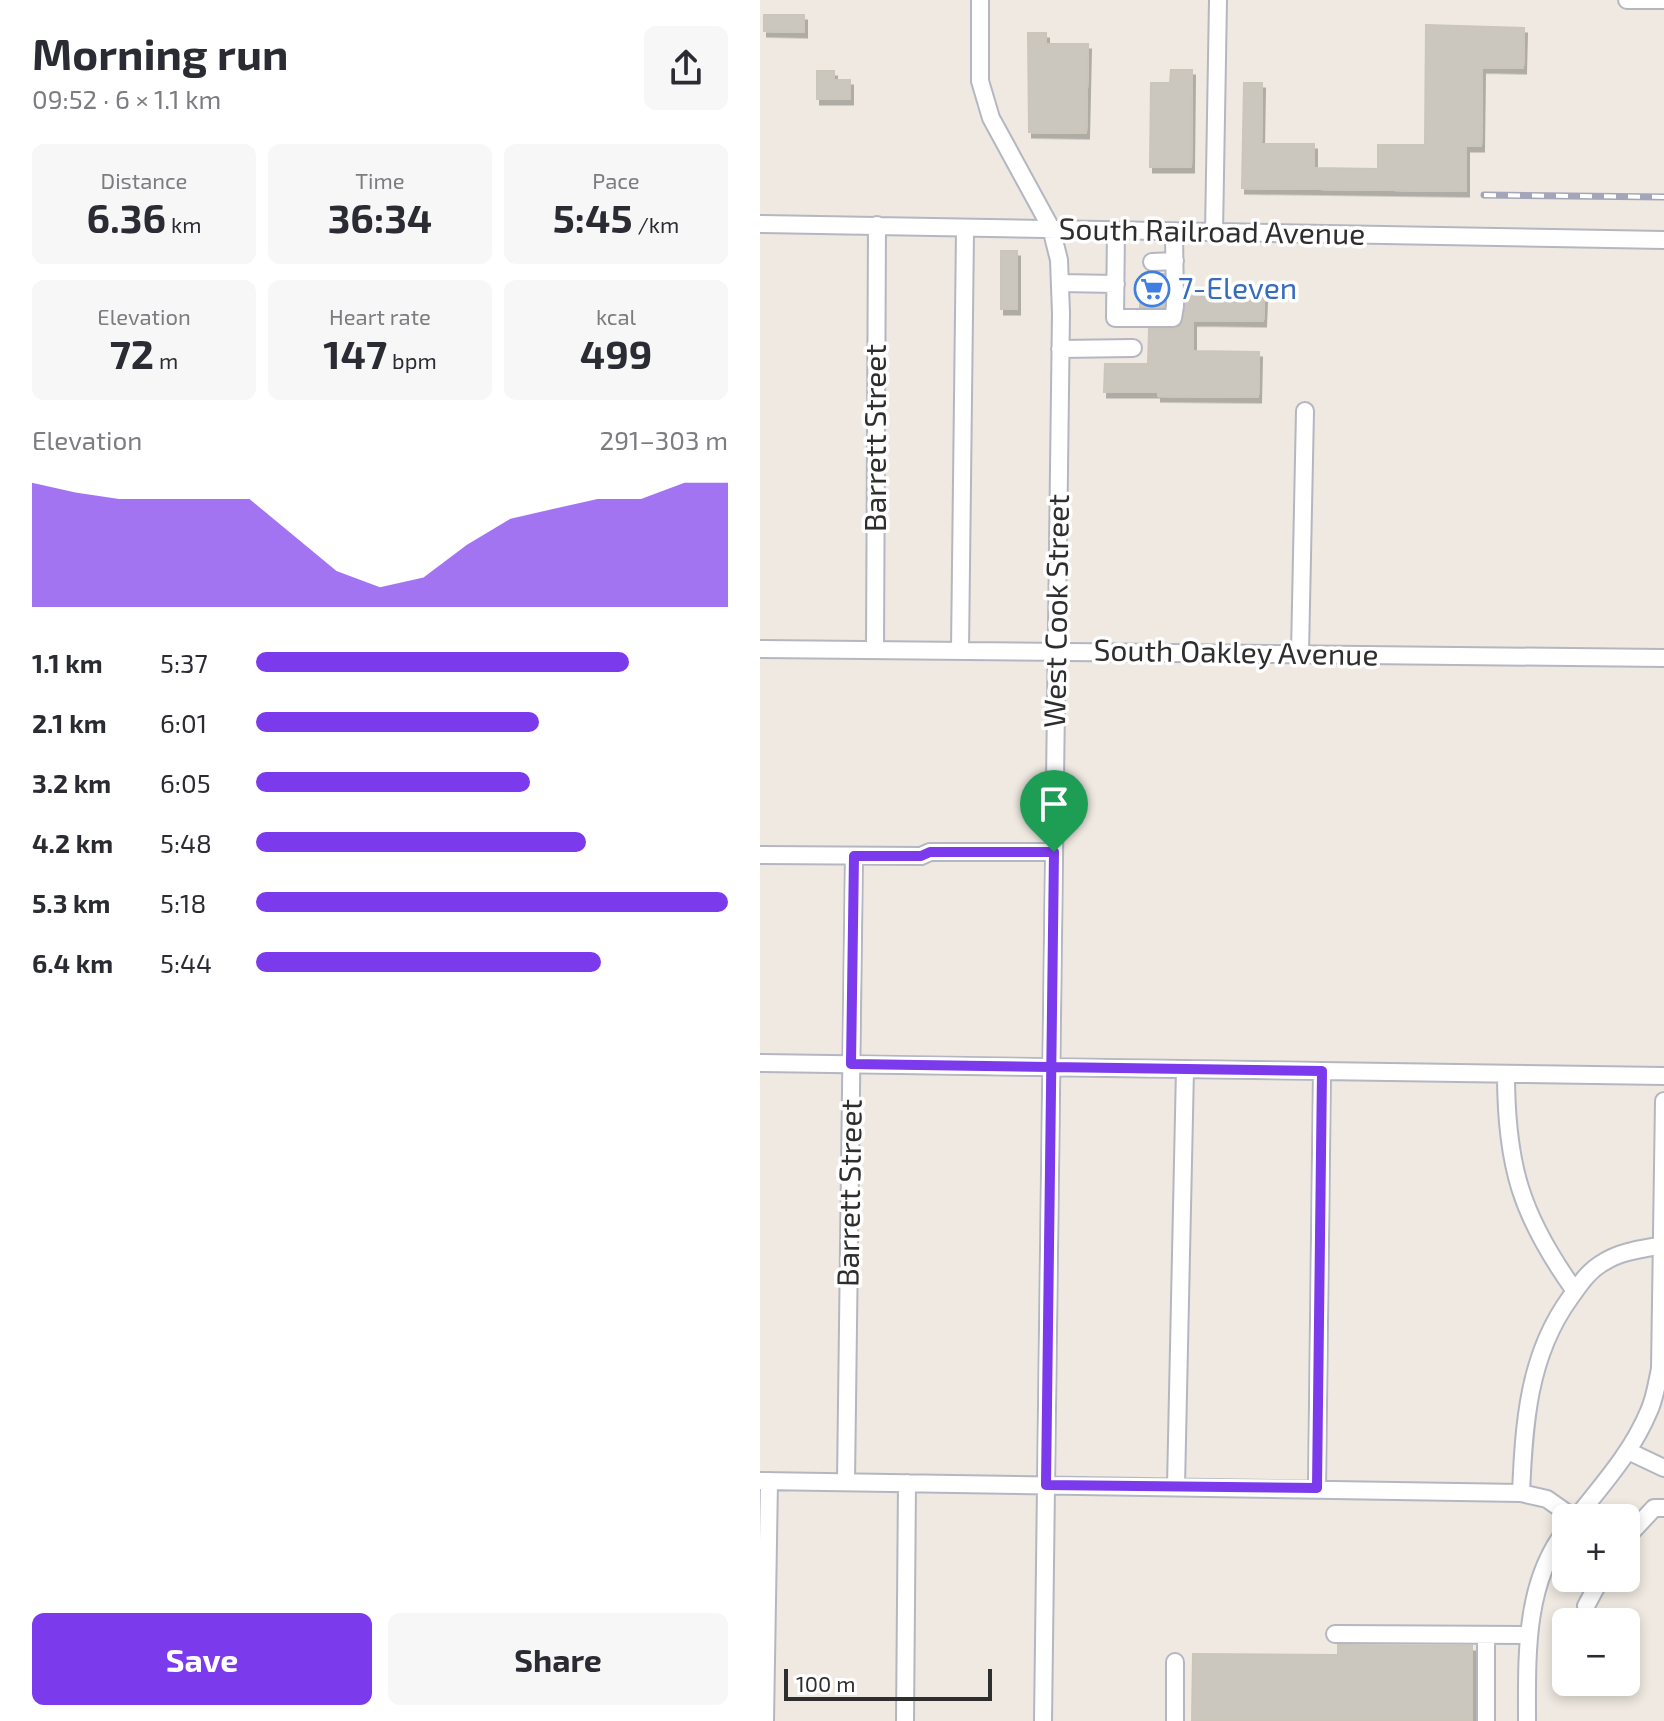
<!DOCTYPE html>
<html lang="en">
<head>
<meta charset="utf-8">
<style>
  body { margin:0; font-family:"Exo 2",sans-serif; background:#f7f7f7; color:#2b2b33; height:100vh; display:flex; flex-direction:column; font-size:30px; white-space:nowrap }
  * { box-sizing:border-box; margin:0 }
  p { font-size:26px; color:#7c7c81 }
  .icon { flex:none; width:44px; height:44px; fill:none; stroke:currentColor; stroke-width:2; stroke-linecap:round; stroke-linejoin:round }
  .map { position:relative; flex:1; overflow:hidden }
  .details { display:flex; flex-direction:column; background:#fff; width:760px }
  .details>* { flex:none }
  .controls { position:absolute; left:792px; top:1504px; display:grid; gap:16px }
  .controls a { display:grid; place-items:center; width:88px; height:88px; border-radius:12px; background:#fff; box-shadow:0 4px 12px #0003; font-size:40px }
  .scale { position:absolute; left:24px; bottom:20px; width:208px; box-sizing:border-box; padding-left:8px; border:4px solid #2e2e2e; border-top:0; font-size:22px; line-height:28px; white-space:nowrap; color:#2e2e2e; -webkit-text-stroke:6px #fff; paint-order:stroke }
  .pin { position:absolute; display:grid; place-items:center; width:68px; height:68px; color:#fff; margin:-82px -34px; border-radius:50% 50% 50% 0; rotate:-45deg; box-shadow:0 0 8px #0007 }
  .pin .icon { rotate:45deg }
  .round { display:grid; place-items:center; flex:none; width:84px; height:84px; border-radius:12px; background:#f7f7f7 }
  .head { display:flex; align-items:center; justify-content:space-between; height:136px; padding:0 32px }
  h1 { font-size:44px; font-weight:700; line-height:60px }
  .stats { display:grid; grid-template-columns:repeat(3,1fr); gap:12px; height:136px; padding:8px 32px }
  .stats div { display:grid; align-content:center; border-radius:12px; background:#f7f7f7; text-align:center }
  .stats b { font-size:40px; font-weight:700 }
  .stats small { font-size:22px; font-weight:400 }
  .stats p { font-size:22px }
  .chart { height:224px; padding:16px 32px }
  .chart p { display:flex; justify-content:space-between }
  .chart svg { width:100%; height:144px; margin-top:8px; fill:#7c3aed; opacity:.7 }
  .cta { display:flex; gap:16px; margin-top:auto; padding:16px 32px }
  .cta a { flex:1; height:92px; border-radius:12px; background:#7c3aed; color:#fff; font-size:32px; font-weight:700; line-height:92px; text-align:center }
  .cta a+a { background:#f7f7f7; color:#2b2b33 }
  ul { padding:0 32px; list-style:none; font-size:26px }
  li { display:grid; grid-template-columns:128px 96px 1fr; align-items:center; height:60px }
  li i { height:20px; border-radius:10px; background:#7c3aed }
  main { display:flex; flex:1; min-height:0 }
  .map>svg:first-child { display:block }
  .building { fill:#cbc7bf; stroke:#cbc5ba; stroke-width:2; filter:url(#shadow) }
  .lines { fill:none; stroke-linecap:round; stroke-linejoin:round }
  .minor-casing { stroke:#b4b7c1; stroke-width:20 }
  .minor { stroke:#fff; stroke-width:16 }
  .rail-casing { stroke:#a3a6b8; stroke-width:7 }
  .rail { stroke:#fff; stroke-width:4; stroke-dasharray:12; stroke-linecap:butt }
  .route-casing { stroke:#fff; stroke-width:16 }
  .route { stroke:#7c3aed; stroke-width:10 }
  .labels { text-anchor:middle; stroke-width:7; stroke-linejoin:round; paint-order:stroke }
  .street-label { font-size:30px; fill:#2e2e2e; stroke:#fff }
  .shop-label { font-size:30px; fill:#366cbe; stroke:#fff; text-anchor:start }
</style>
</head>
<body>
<main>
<section class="details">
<div class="head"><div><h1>Morning run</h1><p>09:52 · 6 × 1.1 km</p></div><a class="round"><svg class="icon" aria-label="share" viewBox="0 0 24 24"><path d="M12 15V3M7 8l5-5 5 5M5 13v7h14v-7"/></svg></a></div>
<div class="stats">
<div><p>Distance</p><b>6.36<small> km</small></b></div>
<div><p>Time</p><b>36:34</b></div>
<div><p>Pace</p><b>5:45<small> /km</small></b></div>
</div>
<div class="stats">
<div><p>Elevation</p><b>72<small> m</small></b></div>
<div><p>Heart rate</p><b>147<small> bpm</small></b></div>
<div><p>kcal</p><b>499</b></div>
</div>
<div class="chart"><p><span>Elevation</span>291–303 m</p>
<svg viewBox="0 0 160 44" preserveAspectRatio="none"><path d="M0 44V6L10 9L20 11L30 11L40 11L50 11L60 22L70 33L80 38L90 35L100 25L110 17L120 14L130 11L140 11L150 6L160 6V44z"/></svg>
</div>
<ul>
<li><b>1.1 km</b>5:37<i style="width:79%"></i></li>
<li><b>2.1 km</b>6:01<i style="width:60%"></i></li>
<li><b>3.2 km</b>6:05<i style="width:58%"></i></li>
<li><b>4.2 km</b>5:48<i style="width:70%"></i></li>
<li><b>5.3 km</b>5:18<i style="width:100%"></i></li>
<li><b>6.4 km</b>5:44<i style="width:73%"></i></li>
</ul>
<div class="cta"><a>Save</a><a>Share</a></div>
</section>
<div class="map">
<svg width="904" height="1721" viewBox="0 0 904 1721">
  <defs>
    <filter id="shadow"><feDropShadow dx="3" dy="5.5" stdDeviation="0" flood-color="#0004"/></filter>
  </defs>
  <rect width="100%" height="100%" fill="#efe9e1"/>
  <path class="building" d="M4,15h40v17l-40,-1z
    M666,25l98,3 -1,40 -41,-1 -1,79h-15v45l-224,-3 2,-105h18l-1,61h53v24l64,1v-24h47z
    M268,33h18v11h42l-2,89 -57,-1z
    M411,70h21l-1,97h-41l1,-84h19z
    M57,71h17v9h16v19h-33z
    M241,251h16v58h-16z
    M383,274h21v33h-24l1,-31z
    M426,296l78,1 -1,24 -70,-1v31l66,1 -1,45 -100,-1v-4h-54l1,-28h43l1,-35h25l7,-4z
    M578,1645l134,1v75h-280l1,-67 145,1z"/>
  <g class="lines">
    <g class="minor-casing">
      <path id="minor" d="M220,0v81l11,37 60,110 8,32 2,53 -18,1408
        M867,0h37
        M0,224l904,16
        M356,230l-1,88h58l2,-12 -1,-74
        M454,233l4,-233
        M392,262l23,-1
        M300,283l56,1
        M300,349l73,-1
        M0,649l904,9
        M115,650l2,-425
        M200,650l5,-419
        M540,653l5,-242
        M0,855l161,1 9,-4h124
        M0,1063l904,13
        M746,1074c0,91 15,142 69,217
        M868,1451l36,17
        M0,1481l761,12 26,6 27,19
        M86,1482l8,-626
        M416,1486l9,-417
        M557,1488l5,-417
        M761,1493c3,-69 7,-137 49,-195 10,-14 19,-28 34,-36 17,-11 39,-13 59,-17
        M816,1518c27,-34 56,-66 73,-107 6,-13 8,-29 11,-42l4,-268
        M866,1538l28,-30h10
        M826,1606l15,-28
        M575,1634l193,1
        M415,1662v59
        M5,1721l4,-240
        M145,1721l2,-238
        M726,1721v-85
        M767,1721c0,-64 -3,-138 39,-191"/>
    </g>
    <use href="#minor" class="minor"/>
    <g class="rail-casing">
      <path id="rail" d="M724,195l180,2"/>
    </g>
    <use href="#rail" class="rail"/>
  </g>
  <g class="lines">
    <g class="route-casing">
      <path id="route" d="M294,852h-124l-9,4h-67l-3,208c157,3 314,5 471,7l-5,417 -271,-3c2,-211 5,-422 8,-633"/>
    </g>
    <use href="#route" class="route"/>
  </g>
  <defs>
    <g id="supermarket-ring" transform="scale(1.8)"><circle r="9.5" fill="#fff" stroke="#3f7fe0" stroke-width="1.5"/><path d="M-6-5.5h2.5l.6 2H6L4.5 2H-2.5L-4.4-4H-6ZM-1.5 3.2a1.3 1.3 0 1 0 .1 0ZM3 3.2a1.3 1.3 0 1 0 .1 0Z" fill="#3f7fe0"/></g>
  </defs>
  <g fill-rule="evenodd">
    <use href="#supermarket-ring" x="392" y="289"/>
  </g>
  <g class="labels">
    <g class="street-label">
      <text transform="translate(452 232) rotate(1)" y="10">South Railroad Avenue</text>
      <text transform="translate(116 438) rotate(-90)" y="10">Barrett Street</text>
      <text transform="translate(297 611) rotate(-89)" y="10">West Cook Street</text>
      <text transform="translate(476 653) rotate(1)" y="10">South Oakley Avenue</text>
      <text transform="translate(90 1193) rotate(-89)" y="10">Barrett Street</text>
    </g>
    <g class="shop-label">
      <text x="418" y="299">7-Eleven</text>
    </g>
  </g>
</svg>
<div class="controls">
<a>+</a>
<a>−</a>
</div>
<div class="scale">100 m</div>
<div class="pin" style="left:294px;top:852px;background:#1e9e55"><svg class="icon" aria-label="arrive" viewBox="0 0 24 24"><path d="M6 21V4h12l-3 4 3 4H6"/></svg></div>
</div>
</main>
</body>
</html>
